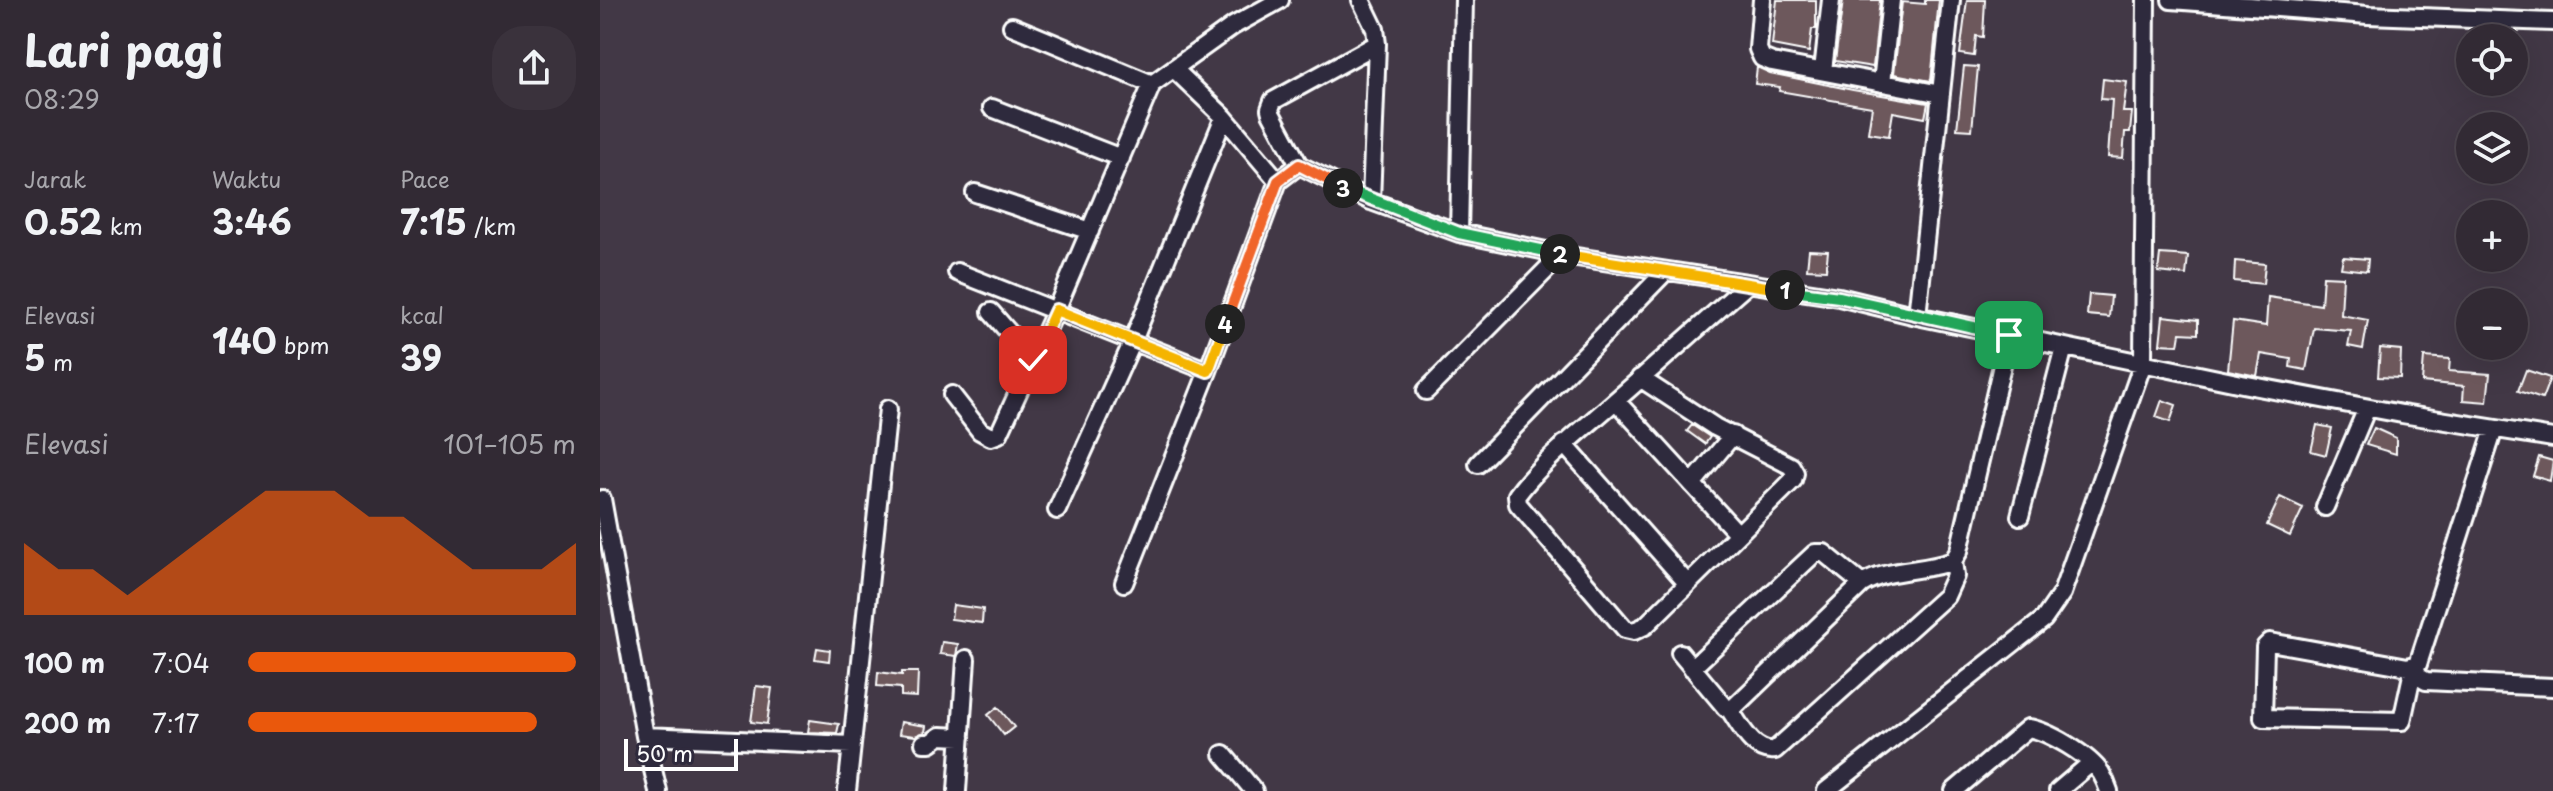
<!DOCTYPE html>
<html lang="id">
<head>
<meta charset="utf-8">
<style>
  body { margin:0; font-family:"Playpen Sans",sans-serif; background:#3a323c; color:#f1f3f6; height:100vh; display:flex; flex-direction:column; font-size:30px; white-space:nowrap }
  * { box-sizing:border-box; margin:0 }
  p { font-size:26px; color:#a8a7ac }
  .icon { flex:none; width:44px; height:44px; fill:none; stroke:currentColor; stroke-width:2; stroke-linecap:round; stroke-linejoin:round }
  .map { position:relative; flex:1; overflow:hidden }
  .drawer { display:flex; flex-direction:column; background:#322a34; width:600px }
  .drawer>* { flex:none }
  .buttons { position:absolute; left:1856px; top:24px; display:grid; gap:16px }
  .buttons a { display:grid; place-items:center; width:72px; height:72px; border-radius:50%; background:#322a34; box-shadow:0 8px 32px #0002,0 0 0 2px #4d464f; font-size:40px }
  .scale { position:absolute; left:24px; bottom:20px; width:114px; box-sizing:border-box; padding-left:8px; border:4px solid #fff; border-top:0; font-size:22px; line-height:28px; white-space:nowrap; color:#fff; -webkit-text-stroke:6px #2f2a3d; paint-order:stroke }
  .pin { position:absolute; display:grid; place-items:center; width:68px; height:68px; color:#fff; margin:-34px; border-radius:16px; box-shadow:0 4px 12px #0006 }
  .km { position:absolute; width:40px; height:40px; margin:-20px; border-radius:50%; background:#222; color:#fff; font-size:22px; line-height:40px; text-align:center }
  .round { display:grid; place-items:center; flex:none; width:84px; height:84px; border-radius:32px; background:#3a323c }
  .summary { display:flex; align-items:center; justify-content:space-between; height:136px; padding:0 24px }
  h1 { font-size:44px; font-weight:700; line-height:60px }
  .figures { display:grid; grid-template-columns:repeat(3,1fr); gap:12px; height:136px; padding:8px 24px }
  .figures div { display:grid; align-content:center }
  .figures b { font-size:34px; font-weight:700 }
  .figures small { font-size:22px; font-weight:400 }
  .figures p { font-size:22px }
  .chart { height:224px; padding:16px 24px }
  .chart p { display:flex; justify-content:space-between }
  .chart svg { width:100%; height:144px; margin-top:8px; fill:#ea580c; opacity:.7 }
  ul { padding:0 24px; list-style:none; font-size:26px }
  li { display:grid; grid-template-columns:128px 96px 1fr; align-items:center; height:60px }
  li i { height:20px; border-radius:10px; background:#ea580c }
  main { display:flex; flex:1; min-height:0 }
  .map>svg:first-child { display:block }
  .building { fill:#6d585c; stroke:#fff; stroke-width:2 }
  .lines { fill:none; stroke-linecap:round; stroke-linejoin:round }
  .street-casing { stroke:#fff; stroke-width:22 }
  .street { stroke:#2f2a3d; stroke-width:16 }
  .split-1-casing { stroke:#fff; stroke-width:16 }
  .split-2-casing { stroke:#fff; stroke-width:16 }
  .split-3-casing { stroke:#fff; stroke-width:16 }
  .split-4-casing { stroke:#fff; stroke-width:16 }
  .split-5-casing { stroke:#fff; stroke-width:16 }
  .split-1 { stroke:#22a559; stroke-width:10 }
  .split-2 { stroke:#f5b400; stroke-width:10 }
  .split-3 { stroke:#22a559; stroke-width:10 }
  .split-4 { stroke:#f0652b; stroke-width:10 }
  .split-5 { stroke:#f5b400; stroke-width:10 }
</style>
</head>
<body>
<main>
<section class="drawer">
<div class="summary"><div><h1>Lari pagi</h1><p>08:29</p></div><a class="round"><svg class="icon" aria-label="share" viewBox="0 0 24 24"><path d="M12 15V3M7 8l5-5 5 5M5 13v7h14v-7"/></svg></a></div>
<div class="figures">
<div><p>Jarak</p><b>0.52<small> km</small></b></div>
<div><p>Waktu</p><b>3:46</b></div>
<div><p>Pace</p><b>7:15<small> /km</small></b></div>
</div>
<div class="figures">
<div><p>Elevasi</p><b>5<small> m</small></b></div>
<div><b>140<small> bpm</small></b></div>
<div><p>kcal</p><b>39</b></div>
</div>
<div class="chart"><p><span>Elevasi</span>101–105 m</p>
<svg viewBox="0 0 160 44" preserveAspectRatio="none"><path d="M0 44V22L10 30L20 30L30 38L40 30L50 22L60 14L70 6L80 6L90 6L100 14L110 14L120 22L130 30L140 30L150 30L160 22V44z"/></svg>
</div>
<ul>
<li><b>100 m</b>7:04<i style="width:100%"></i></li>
<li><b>200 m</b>7:17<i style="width:88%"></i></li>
</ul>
</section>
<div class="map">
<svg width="1953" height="791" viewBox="0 0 1953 791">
  <rect width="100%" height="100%" fill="#423846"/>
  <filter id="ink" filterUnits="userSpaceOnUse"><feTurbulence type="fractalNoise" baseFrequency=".0125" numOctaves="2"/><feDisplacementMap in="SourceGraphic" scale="16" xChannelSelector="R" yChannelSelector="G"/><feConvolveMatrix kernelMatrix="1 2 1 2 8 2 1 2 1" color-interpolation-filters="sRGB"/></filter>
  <g filter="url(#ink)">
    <path class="building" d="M1177,0h39v29h-4l-3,23 -37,-7z
      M1243,0h37l-7,67 -38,-6z
      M1325,0h14l-8,81 -37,-7 8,-72 23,2z
      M1367,0h18l-2,37 -7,-1 -2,20 -14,-2z
      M1364,66l14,1 -6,63 -15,-1z
      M1157,67l13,6 83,17 75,13 -3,15 -32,-6 -4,24 -21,-3 4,-26 -93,-16 1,-4 -25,-3z
      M1503,79l24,3 -4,30h9l-2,20h-5l-2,26 -15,-1 4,-57 -11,-1z
      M1209,250l19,1 -2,19 -19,-1z
      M1560,254l28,2 -2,19 -28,-3z
      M1743,257l25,2 -1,12 -26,-3z
      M1635,261l30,3 -2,20 -29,-3z
      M1723,276l20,1 -2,38 27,5 -5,29 -15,-3 3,-15 -37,-3 -8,42 -16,-3 1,-8 -30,-5 -4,22 -29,-6 5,-49 33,5 2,-29 53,8z
      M1489,294l22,2 -2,21 -22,-2z
      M1563,316l35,4v14l-18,-1 -2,12 -18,-1z
      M1780,348l21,2 -1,28 -22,-1z
      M1824,357l26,2 -1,12 41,3 -3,28 -24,-2 1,-14 -42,-4z
      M1926,370l24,8 -8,21 -24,-8z
      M1562,400l14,5 -6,17 -14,-5z
      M1092,425l18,12 -5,7 -18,-13z
      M1717,425l15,3 -6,27 -15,-4z
      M1774,428l22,10v16l-30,-9z
      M1939,457l14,4 -3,20 -17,-5z
      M1680,497l23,11 -13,28 -23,-11z
      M353,605l30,4 -1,14 -31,-4z
      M342,642l16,2 -2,12 -16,-2z
      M217,648l13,2 -1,11 -14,-2z
      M278,672l24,3v-3h16l-1,25 -16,-1v-8l-24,-2z
      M156,686l16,2 -5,36 -16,-2z
      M398,707l16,20 -10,8 -16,-20z
      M210,720l29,4 -2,9 -29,-1z
      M301,722l25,4 -1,6 -10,4 -16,-2z"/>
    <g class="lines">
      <g class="street-casing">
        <path id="street" d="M761,0l14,29 2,15 -6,157
          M1162,0l-4,49 4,9 10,4 169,32
          M1571,0l197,15 185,7
          M412,26l140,58
          M574,69l50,48 54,64
          M1223,71l8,-71
          M1282,83l9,-83
          M392,108l129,50
          M699,165l-28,-52 -1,-4 3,-8 104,-57
          M375,193l115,38
          M859,233l5,-233
          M357,272l251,99
          M391,312l42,48
          M1317,316l34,-316
          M1040,378l75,49 76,39 4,7 -2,7 -11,11 -137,135 -11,5 -9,-2 -107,-125 -1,-9c27,-36 64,-64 97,-93 45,-39 89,-79 134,-118
          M826,391l136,-137
          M352,395l28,36 11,6 8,-3 57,-124 96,-226 81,-58 47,-26
          M1016,401l122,133
          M964,444l123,139
          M878,464l187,-192
          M1092,484l41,-49
          M2,499l43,237 13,55
          M1725,507l42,-99
          M457,510l76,-169 91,-224
          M1420,516l44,-169
          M524,583l84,-212 70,-190 21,-16 72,36 88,32 111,23 269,41 78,19 325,68 160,30 151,24
          M1080,653l46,55 6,1 130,-125c27,-16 61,-12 91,-23l6,-10 50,-216
          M1814,666l-12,55 -139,-3 2,-71 5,-5 138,25 10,-3 76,-235
          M1814,666l5,11 7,4 127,6
          M1092,668l123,-115h9l38,31
          M1129,709c12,17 24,44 46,41l171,-154 9,-20 -2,-15
          M45,736l206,9
          M324,743h6l10,-7 21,1
          M623,754l31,37
          M247,791l41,-382
          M357,791l9,-132
          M1226,791l218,-172 18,-26 81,-230 3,-363
          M1354,791l74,-63c20,3 61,27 73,45 3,5 6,12 8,18
          M1458,791l33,-28"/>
      </g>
      <use href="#street" class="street"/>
    </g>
  </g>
  <g class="lines" filter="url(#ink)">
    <g class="split-1-casing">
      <path id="split-1" d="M1185,290l54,7 170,38"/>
    </g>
    <g class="split-2-casing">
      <path id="split-2" d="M960,254l225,36"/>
    </g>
    <g class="split-3-casing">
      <path id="split-3" d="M743,188l116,45 101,21"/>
    </g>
    <g class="split-4-casing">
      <path id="split-4" d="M625,324l53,-143 21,-16 44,23"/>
    </g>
    <g class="split-5-casing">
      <path id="split-5" d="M433,360l23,-50 152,61 17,-47"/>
    </g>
    <use href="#split-1" class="split-1"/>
    <use href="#split-2" class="split-2"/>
    <use href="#split-3" class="split-3"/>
    <use href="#split-4" class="split-4"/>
    <use href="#split-5" class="split-5"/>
  </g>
</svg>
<div class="buttons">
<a><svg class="icon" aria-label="locate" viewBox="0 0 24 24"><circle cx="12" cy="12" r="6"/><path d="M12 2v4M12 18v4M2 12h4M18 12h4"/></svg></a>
<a><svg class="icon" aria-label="layers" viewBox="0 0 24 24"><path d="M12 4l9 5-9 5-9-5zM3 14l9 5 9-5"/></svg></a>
<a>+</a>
<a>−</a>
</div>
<div class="scale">50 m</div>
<div class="pin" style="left:1409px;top:335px;background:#1e9e55"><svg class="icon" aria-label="arrive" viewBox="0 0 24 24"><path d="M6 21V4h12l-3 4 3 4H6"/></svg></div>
<div class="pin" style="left:433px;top:360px;background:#d93025"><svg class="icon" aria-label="check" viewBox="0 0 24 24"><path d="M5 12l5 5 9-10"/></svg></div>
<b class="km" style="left:1185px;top:290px">1</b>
<b class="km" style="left:960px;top:254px">2</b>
<b class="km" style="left:743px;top:188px">3</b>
<b class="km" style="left:625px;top:324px">4</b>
</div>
</main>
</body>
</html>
